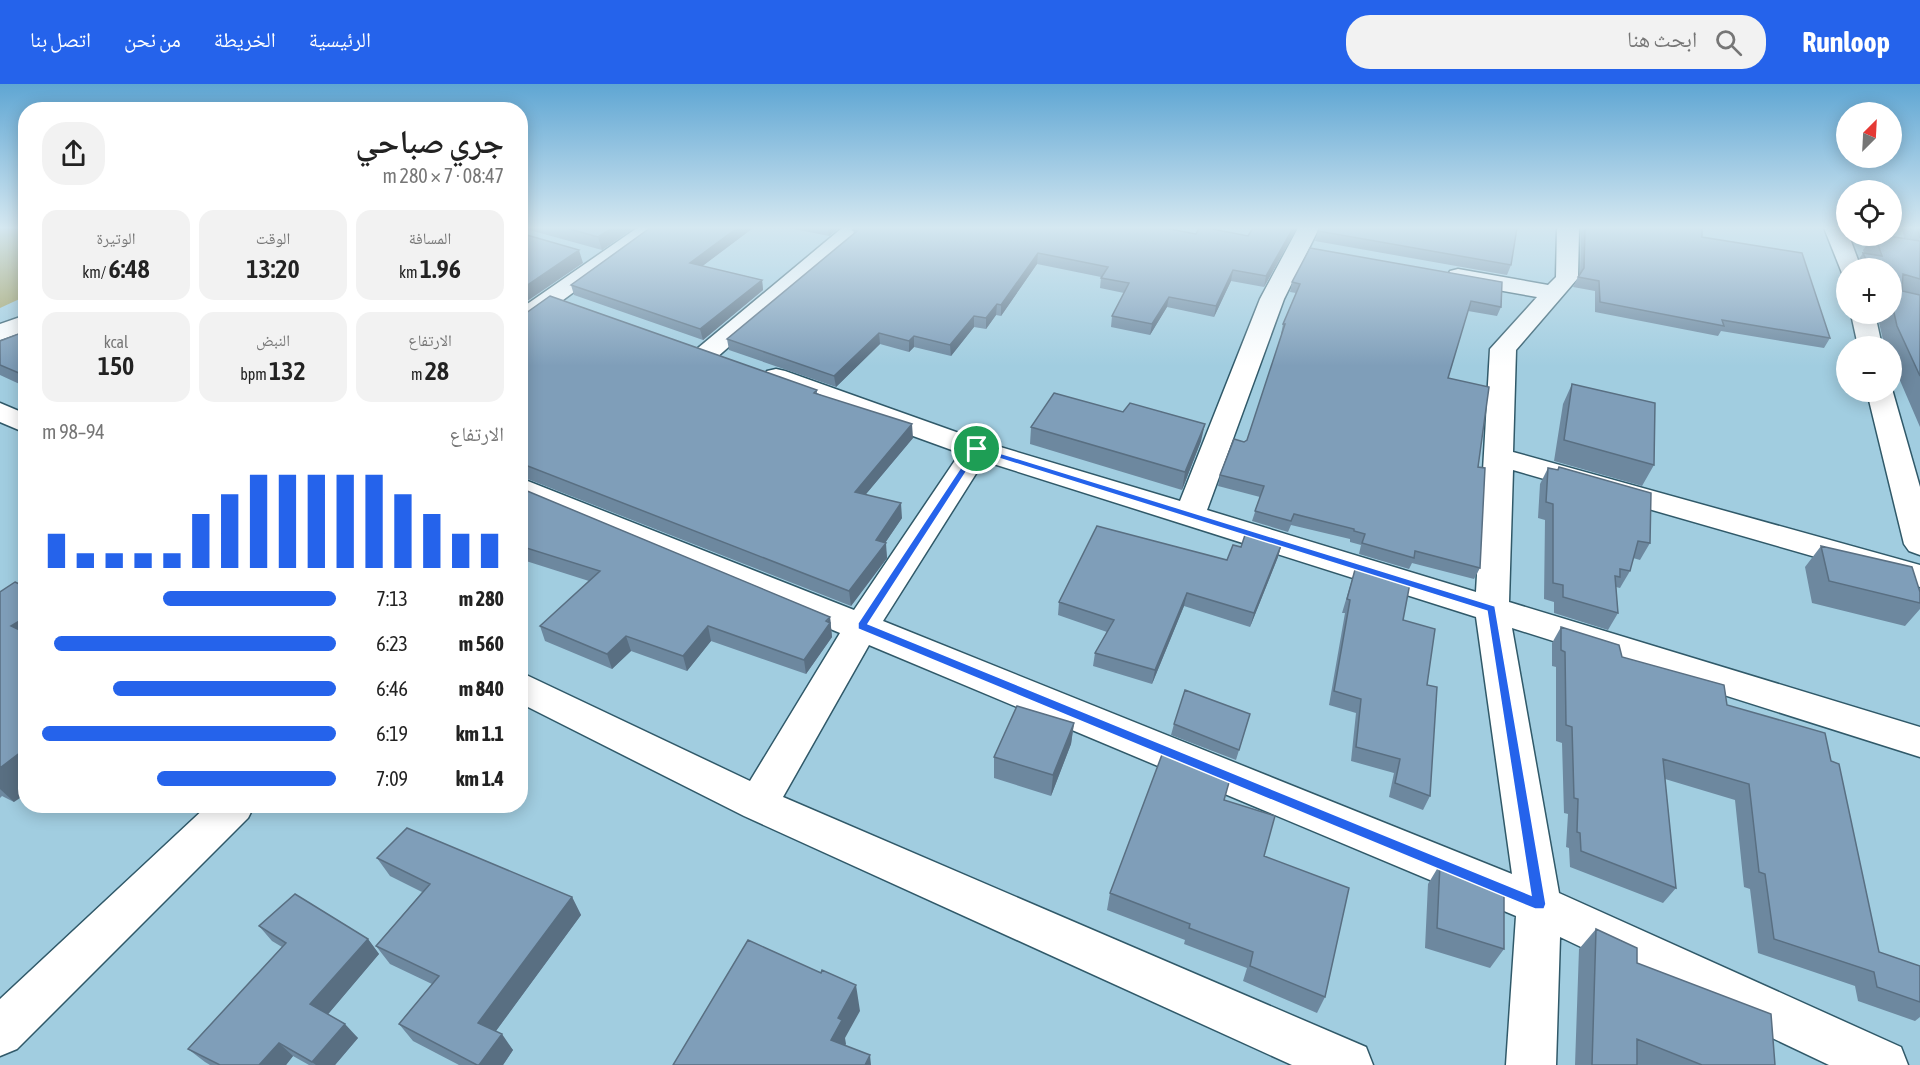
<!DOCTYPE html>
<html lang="ar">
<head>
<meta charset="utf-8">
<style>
  body { margin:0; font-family:"Asap Condensed","Noto Naskh Arabic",sans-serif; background:#f2f2f2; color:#222; direction:rtl; height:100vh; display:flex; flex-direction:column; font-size:22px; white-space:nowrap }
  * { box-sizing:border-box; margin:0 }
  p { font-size:20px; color:#767676 }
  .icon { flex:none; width:33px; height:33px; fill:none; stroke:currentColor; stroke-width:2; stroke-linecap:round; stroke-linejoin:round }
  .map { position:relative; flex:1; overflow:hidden; direction:ltr }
  .sheet { position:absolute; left:18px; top:18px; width:510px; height:711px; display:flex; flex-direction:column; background:#fff; border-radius:24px; box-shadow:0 3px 15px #0003; direction:rtl }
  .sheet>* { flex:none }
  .needle { width:39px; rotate:24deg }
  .buttons { position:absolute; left:1836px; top:18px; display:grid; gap:12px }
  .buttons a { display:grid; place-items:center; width:66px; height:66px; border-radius:50%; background:#fff; box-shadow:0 3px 15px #0003; font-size:30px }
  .pin { position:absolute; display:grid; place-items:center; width:51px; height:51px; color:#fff; margin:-26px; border:3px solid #fff; border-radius:50%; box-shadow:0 2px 6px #0007 }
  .round { display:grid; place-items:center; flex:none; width:63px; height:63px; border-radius:24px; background:#f2f2f2 }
  .head { display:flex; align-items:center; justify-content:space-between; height:102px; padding:0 24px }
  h1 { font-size:33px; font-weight:600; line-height:45px }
  .figures { display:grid; grid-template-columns:repeat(3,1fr); gap:9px; height:102px; padding:6px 24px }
  .figures div { display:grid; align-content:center; border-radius:15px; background:#f2f2f2; text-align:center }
  .figures b { font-size:26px; font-weight:600 }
  .figures small { font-size:16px; font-weight:400 }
  .figures p { font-size:16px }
  .chart { height:168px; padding:12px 24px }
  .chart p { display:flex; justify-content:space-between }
  .chart svg { width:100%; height:108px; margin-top:6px; stroke:#2563eb; stroke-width:6 }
  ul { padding:0 24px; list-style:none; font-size:20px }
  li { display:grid; grid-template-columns:96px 72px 1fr; align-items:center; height:45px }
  li i { height:15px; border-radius:8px; background:#2563eb }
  header { display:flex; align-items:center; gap:36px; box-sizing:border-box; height:84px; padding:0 30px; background:#2563eb; color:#fff }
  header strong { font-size:28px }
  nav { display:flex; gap:33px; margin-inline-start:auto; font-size:21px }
  .search { width:420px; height:54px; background:#f2f2f2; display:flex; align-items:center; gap:15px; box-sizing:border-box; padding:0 21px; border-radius:24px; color:#767676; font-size:22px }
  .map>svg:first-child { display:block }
  .green { fill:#a4a060 }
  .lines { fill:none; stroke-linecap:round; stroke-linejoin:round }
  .minor-casing { stroke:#305969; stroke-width:3 }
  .minor { fill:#fff; fill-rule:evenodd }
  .wall { fill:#6d889f }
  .shaded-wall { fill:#596f82 }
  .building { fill:#7f9eb9; stroke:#596f82; stroke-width:1.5 }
  .route { fill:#2563eb; stroke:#fff; stroke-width:1.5; fill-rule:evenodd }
</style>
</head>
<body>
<header>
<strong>Runloop</strong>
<div class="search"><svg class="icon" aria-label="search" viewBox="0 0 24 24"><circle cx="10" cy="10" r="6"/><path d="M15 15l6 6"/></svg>ابحث هنا</div>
<nav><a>الرئيسية</a><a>الخريطة</a><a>من نحن</a><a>اتصل بنا</a></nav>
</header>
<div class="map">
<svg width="1920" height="981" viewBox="0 0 1920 981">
  <rect width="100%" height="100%" fill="#a1cde0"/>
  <path class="green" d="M0,144h25l1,68 -26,12z"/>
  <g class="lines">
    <g class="minor-casing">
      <path id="minor" d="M637,144h24l-132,97 -9,2v-18z
        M842,144h23l-149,130 -9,3 -9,-3 -4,-5 4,-5z
        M1298,144h21l-35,71 -77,211 269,82 14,-243 47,-52 -79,-14 -8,-2 -3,-5 3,-5 8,-2 90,16 8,-8 1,-49h22l-1,50 -62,72 -3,102 407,113v22l-407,-117 -4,132 411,125v30l-408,-129 47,265 342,154 7,18h-79l-269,-128 -4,128h-50l10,-149 -647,-271 -86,152 583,250 7,18h-81l-548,-249 -224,-113v-31l230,109 90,-148 -320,-135v-20l334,132 106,-157 -193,-70 -4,-6 4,-6 9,-2 9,2 202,72 193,58 80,-202zM984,377l492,156 36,257 -629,-253z
        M1824,144h22v8h3l12,32h-15v6l-4,-1z
        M1851,230h24l7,32h-24z
        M26,231v16l-26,9v-16z
        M1892,305l28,98v68l-11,-4 -5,-7 -37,-152h25z
        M0,319l26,11v19l-26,-11z
        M207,722h47l-6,12 -231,231 -17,7v-57z"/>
    </g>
    <use href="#minor" class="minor"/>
  </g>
  <path class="wall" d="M522,144h112l-32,22z
    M650,144h103l-51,38 60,14 1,10 -60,50 -129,-45 -3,-10z
    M789,144h50l-10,8z
    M1253,144h44l-33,59 -33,-6 -17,36 -47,-10 -17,28 -39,-8 1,-11 12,-23 -24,-5 1,-11 -64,-13 -36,52 -5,-1 -10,14 -12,-2 -23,29 -37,-9 -5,5 -29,-8 -44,43 -107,-37 -2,-11 127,-105 -1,-4 343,4 52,2z
    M1319,144l192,37 -4,10 -192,-34z
    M1581,144h121v9l128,101 -6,10 -103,-17 -3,5 -123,-24v-21l-22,-4 5,-10 2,-3z
    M1902,144h18v199l-28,-65v-16h-7l-1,-2 -7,-30h15v-46h-39l10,-15h1l-1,-3 10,-14h15l16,2z
    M1310,164l191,59 -4,9 -29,-5 -20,67 30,89 2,101 -6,11 -62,-16 -3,6 -50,-15 2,-9 -11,-3v-3l-59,-14 -3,7 -36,-11 8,-24 -42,-11 2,-11 24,-33 3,-2 35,-106h-1l2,-10 13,-31 -6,-1 2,-10z
    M520,230l297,76v3l96,45 -47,56 36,24 -17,25 2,15 -36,48 -331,-130z
    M26,247v56l-26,-12v-34z
    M1572,300l82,81 -12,21 -88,-25 9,-57z
    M1123,328l78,29 -19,49 -152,-46 1,-17z
    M1559,383l91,76 -10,17 -7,-2 -3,13 -10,17 -4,-1 2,26 -10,17 -54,-17v-11l-10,-3 1,-79 -7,-2 2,-34 8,-16 9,2z
    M520,404l310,129 2,20 -26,37 -95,-33 -24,30 -56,-20 -19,18 -67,-28 -5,-15 49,-45 -63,-20 -6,5z
    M1282,459l-4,14 -28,70 -66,-21 -32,78 -59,-18 2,-13 12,-21 -49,-17 1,-13 168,-42 14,-13z
    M1821,462l99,46v17l-15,17 -93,-23 -7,-36z
    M1356,482l47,54 24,65 3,111 -7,14 -34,-13 5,-24 -43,-12 5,-48 -27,-8 16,-92h-3z
    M0,508l14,210 -12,-6 -2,2z
    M1561,543l61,30 105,48 104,56 48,191 41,14v51l-5,4 -57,-20 -3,-15 -97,-33 -8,-64 -6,-2 -9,-87 -70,-21 11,109 -13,15 -93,-36 -1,-19 -3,-1 2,-33 -4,-1 -2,-70 -6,-2v-74l-4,-1v-23z
    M1250,630l-14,46 -65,-25 3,-11z
    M1074,639l-3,21 -20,52 -57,-18v-21z
    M1224,716l40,56 61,141 -8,16 -74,-32 4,-13 -63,-24 1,-4 -78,-30 3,-17z
    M377,774l195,39 9,18 -85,116 17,19 -10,15h-44l-46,-24 -14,-17 33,-40 -42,-20 -14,-18 46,-54 -32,-16z
    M1440,780l64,85 -14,19 -65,-20 3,-64z
    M259,842l109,13 11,15 -51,60 30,24 -23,27h-26l-16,-9 -7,9h-76l-5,-3 -17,-13 94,-102 -10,-6z
    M1596,845l41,34 138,102h-200l4,-116z"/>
  <path class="shaded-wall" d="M612,144h22l-32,22 -4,-13z
    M737,144h16l-61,46 -2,-11z
    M828,144h11l-10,8z
    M1293,144h4l-33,59 2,-11z
    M579,166l4,13 -63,43v-16z
    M1038,169l-1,11 -36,52v-11z
    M1233,186l-2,11 -17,36 2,-11z
    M762,196l1,10 -60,50 -3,-11z
    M1169,213l-2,10 -17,28 2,-11z
    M997,220l-1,11 -10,14v-11z
    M974,232v11l-23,29 -1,-11z
    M879,249l1,11 -44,43 -2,-11z
    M914,252v11l-5,5v-11z
    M912,340l1,14 -57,68 -1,-14z
    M1205,340l-4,17 -19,49 3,-18z
    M901,419l1,15 -19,28 3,-3 1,15 -36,48 -2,-15 27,-51z
    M1282,459l-4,14 -28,70 4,-14z
    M521,462l5,15 -6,5z
    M1187,509l-3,13 -32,78 3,-14z
    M26,533v26l-15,-17z
    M830,533l2,20 -26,37 -2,-14z
    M708,542l3,15 -24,30 -4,-15z
    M626,552l5,15 -19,18 -5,-15z
    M1074,639l-3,21 -20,52 2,-21z
    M26,664v46l-12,8 -14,-13v-21z
    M572,813l9,18 -91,124 -12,-16z
    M368,855l11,15 -55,65 -14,-15z
    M856,901l4,26 -15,27 1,6 -10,20 -5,-24 7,-22z
    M345,940l13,14 -23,27h-19l-4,-3z
    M502,950l11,16 -10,15h-24z
    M279,959l14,13 -7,9h-27z
    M870,971l1,10h-6z"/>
  <path class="building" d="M566,144h46l-14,9z
    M650,144h87l-47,35 72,17 -62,49 -129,-44z
    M856,144h308l32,6 3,-6h8l41,8 5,-8h40l-27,48 -33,-6 -17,36 -47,-9 -17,27 -40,-8 17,-33 -28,-5 7,-11 -70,-14 -37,52 -4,-1 -11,14 -12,-2 -24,29 -36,-9 -5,5 -30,-8 -45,43 -107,-37 130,-108 -4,-1z
    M1319,144h198l-6,37 -193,-34z
    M1585,144h117v9l100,16 28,85 -108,-18 2,6 -124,-24 -1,-21 -21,-4 6,-9z
    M1917,144h3v10z
    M520,149l59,17 -59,40z
    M1875,152h13l32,5v38l-17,-5 -1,17 18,4v81l-23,-50 -5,-22v-36h-22l-7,-15 19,3z
    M1310,164l192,34 -1,25 -30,-6 -23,77 41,9 -11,80 7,1 -5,100 -65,-17 -1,7 -52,-15 3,-9 -11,-3v-2l-60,-15 -3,7 -36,-10 9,-25 -44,-11 14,-36 10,3 3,-2 38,-116h-2l17,-40 -8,-2z
    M550,212l267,94 -3,3 98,31 -57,68 46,11 -25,37 10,3 -37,48 -329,-128v-149l6,-1z
    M26,247v45l-26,-11v-24z
    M1572,300l83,19 -1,62 -90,-25z
    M1054,309l69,19 7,-9 75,21 -20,48 -154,-45z
    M1559,383l92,26 -1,50 -12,-2 -8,30 -10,-2v8l-5,-1 3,37 -55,-16v-12l-10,-2v-79l-7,-2 2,-34 10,2z
    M520,404l310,129 -4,4 4,2 -26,37 -96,-34 -25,30 -57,-20 -19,18 -67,-28 60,-55 -80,-25z
    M1097,442l130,34 6,-15 8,2 5,-15 36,11 -28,70 -67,-20 -32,77 -60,-17 19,-33 -55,-18z
    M1821,462l91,21 8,25v11l-91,-22z
    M1356,482l54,17 -7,37 32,9 -8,56 10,2 -7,109 -35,-13 5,-24 -44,-12 5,-48 -27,-8 16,-91 -3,-1z
    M15,498l11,5v30l-15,9 15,7v115l-26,20v-176z
    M1561,543l58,18 3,12 102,28 3,20 98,28 6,28 8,3 40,188 41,14v36l-43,-15 -3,-15 -100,-33 -9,-65 -6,-2 -10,-88 -86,-25 13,129 -95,-37 -1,-18 -3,-1 1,-33 -4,-1 -2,-71 -6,-2 -1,-73 -4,-2z
    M1185,606l65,24 -11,36 -65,-26z
    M1017,622l57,17 -21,52 -59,-18z
    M1163,668l67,27 -6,21 51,16 -11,40 85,32 -24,109 -75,-31 3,-14 -64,-24 1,-4 -80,-31z
    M407,744l165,69 -94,126 24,11 -23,31h-2l-78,-41 40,-48 -63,-30 54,-62 -53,-26z
    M1440,780l64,23v62l-67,-21z
    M295,810l73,45 -58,65 35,20 -33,38 -33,-19 -20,22h-39l-32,-16 98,-106 -27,-17z
    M1596,845l41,19v15l134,51 4,51h-73l-65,-26v26h-45z
    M748,856l73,33 1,-3 34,15 -18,33 4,2 -11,20 39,15 -5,10h-192z"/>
  <linearGradient id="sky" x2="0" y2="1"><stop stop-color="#5fa6d3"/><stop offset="0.51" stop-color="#d5e8f1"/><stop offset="1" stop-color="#d5e8f1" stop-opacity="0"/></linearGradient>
  <rect width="1920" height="282" fill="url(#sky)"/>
  <path class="route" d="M977,362l518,160 51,298 -2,5h-9l-677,-280v-6l115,-174zM979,368l508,159 44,284 -663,-271z"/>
</svg>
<div class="buttons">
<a><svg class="needle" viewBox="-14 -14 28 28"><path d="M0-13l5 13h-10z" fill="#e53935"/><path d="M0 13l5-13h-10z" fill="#767676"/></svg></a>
<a><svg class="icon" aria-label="locate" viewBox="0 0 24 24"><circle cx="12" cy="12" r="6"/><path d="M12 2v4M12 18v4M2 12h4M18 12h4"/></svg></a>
<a>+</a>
<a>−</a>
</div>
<div class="pin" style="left:977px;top:365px;background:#1e9e55"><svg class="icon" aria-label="arrive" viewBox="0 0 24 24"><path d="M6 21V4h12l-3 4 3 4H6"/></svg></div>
<section class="sheet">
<div class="head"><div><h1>جري صباحي</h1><p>08:47 · 7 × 280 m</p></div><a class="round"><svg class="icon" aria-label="share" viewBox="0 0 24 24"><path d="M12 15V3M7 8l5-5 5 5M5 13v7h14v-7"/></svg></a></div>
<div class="figures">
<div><p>المسافة</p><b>1.96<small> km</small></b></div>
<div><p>الوقت</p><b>13:20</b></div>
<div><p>الوتيرة</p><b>6:48<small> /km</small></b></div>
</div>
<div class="figures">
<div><p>الارتفاع</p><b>28<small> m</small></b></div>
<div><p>النبض</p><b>132<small> bpm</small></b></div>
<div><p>kcal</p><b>150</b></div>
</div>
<div class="chart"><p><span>الارتفاع</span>94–98 m</p>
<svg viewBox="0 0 160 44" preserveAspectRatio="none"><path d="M5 44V30M15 44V38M25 44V38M35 44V38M45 44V38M55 44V22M65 44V14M75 44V6M85 44V6M95 44V6M105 44V6M115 44V6M125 44V14M135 44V22M145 44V30M155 44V30"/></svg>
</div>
<ul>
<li><b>280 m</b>7:13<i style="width:59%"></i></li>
<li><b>560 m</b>6:23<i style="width:96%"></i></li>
<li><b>840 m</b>6:46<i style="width:76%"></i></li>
<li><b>1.1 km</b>6:19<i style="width:100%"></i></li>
<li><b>1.4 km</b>7:09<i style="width:61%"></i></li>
</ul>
</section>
</div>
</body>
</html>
